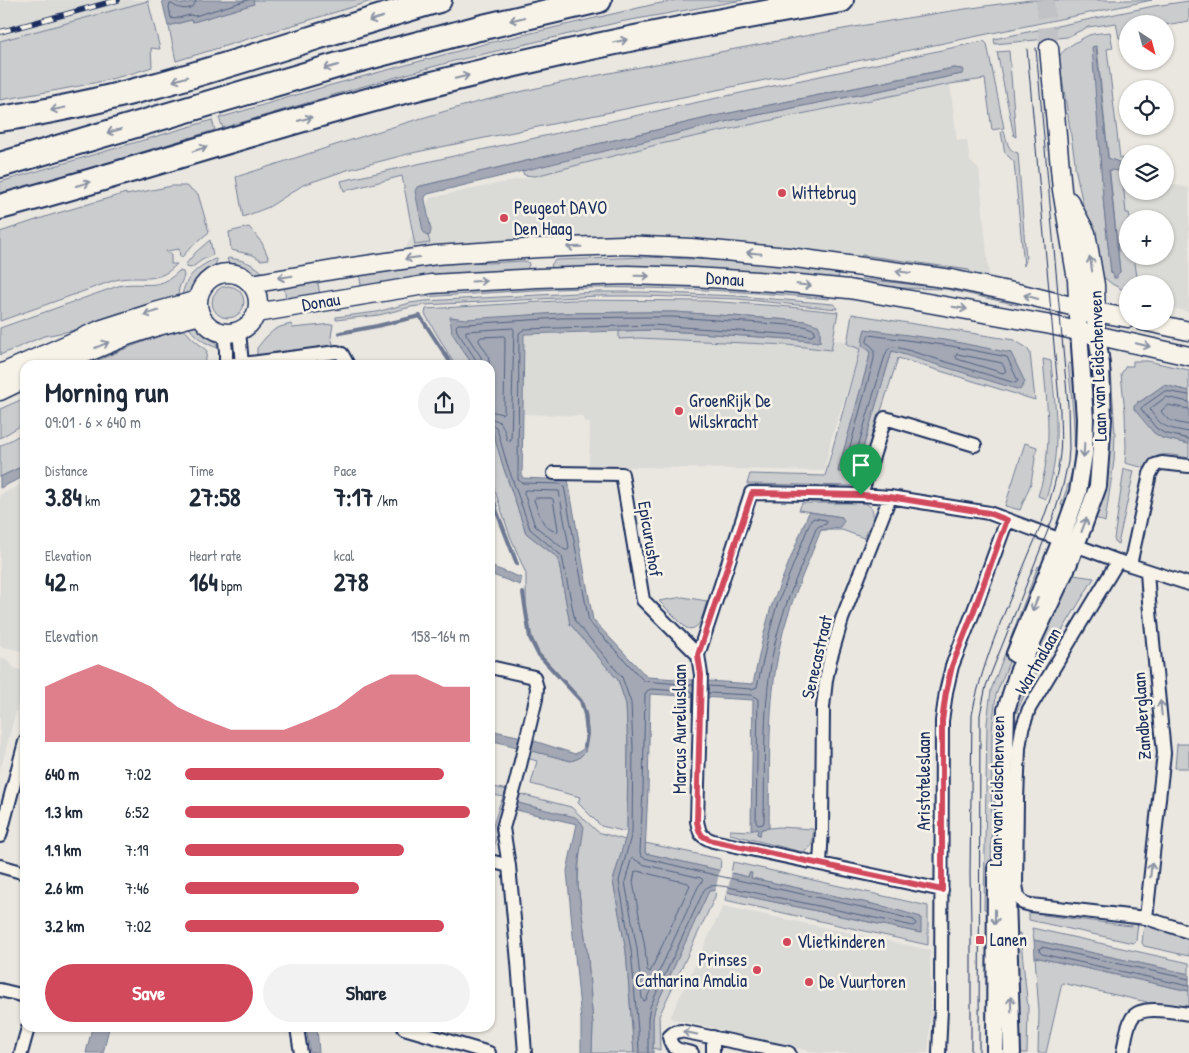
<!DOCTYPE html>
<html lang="en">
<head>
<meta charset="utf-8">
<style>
  body { margin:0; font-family:"Patrick Hand",sans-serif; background:#f2f2f3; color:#1f2937; height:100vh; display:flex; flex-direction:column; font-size:19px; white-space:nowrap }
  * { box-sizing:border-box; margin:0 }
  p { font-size:16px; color:#747a83 }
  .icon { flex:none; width:28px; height:28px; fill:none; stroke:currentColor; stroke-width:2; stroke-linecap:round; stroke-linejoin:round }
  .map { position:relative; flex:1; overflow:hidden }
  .side { position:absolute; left:20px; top:360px; width:475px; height:672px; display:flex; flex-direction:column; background:#fff; border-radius:15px; box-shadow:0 1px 4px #0004 }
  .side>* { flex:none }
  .needle { width:32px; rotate:144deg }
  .buttons { position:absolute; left:1119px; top:15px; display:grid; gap:10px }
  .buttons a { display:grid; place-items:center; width:55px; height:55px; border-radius:50%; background:#fff; box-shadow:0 1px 4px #0004; font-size:25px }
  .pin { position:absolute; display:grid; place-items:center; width:42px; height:42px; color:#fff; margin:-51px -21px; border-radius:50% 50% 50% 0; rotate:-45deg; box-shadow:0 0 5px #0007 }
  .pin .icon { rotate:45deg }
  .round { display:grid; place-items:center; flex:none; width:52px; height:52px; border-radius:26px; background:#f2f2f3 }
  .summary { display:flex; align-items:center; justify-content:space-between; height:85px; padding:0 25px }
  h1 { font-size:28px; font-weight:700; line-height:38px }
  .figures { display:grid; grid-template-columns:repeat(3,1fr); gap:8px; height:85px; padding:5px 25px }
  .figures div { display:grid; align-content:center }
  .figures b { font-size:25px; font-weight:700 }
  .figures small { font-size:14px; font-weight:400 }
  .figures p { font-size:14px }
  .chart { height:140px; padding:10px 25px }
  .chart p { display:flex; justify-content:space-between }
  .chart svg { width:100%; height:90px; margin-top:5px; fill:#d1495b; opacity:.7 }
  .cta { display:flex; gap:10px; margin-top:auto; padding:10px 25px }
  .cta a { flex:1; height:58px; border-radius:30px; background:#d1495b; color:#fff; font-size:20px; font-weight:700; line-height:58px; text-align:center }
  .cta a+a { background:#f2f2f3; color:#1f2937 }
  ul { padding:0 25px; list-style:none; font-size:16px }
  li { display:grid; grid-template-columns:80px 60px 1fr; align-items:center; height:38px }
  li i { height:12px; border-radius:6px; background:#d1495b }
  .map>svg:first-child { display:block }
  .built { fill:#dadad6 }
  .green { fill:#cbcccd; stroke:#737e96; fill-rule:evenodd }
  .water { fill:#a3a8b4; stroke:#6d7892 }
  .pier { fill:#eae7e0 }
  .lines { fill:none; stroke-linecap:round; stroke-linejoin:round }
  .shore { stroke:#515f80; stroke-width:1 }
  .stream { stroke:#6d7892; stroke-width:4 }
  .secondary-tunnel { stroke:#c1c2c6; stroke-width:18; stroke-dasharray:18 9; stroke-linecap:butt }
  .minor-casing { stroke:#1b2f5e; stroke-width:16 }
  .tertiary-casing { stroke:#1b2f5e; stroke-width:20 }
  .secondary-casing { stroke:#1b2f5e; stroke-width:21 }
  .motorway-casing { stroke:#1b2f5e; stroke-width:28 }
  .minor { stroke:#f7f3e8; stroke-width:12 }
  .tertiary { stroke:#f7f3e8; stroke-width:16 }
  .secondary { stroke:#f7f3e8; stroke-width:18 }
  .motorway { stroke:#f7f3e8; stroke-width:24 }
  .tram { stroke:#1b2f5e; stroke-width:1 }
  .rail-casing { stroke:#1b2f5e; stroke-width:5.5 }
  .rail { stroke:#f7f3e8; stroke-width:4; stroke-dasharray:11; stroke-linecap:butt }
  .oneway { stroke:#8991a3 }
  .route-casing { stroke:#fff; stroke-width:10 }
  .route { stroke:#d1495b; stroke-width:6 }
  .poi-dot { fill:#d1495b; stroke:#f7f3e8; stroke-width:2 }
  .labels { text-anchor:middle; stroke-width:5; stroke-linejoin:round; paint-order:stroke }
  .poi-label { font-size:18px; fill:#1b2f5e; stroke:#f7f3e8; text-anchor:start }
  .street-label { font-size:18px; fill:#1b2f5e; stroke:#f7f3e8 }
</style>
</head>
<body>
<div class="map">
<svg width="1189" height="1053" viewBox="0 0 1189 1053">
  <rect width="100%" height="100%" fill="#eae7e0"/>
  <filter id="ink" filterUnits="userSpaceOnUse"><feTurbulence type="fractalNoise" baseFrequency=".02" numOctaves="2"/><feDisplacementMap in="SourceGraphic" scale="10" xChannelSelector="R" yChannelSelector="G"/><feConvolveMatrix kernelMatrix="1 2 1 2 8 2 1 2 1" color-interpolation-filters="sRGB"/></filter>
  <g filter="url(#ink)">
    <path class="built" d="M0,0h153l-153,41z
      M950,84l7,56h10l3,21 9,8 10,106 -8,5 -176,-26 -401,-2 26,-54 105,-22 121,-31 135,-29z
      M1119,173l8,2 1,16h37v-8l24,5v124l-24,-6v-22h-27l-5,-28h32v-37h-37l-1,3z
      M619,331l1,8 19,-1 148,7 44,5 2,-10 16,1 12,7 -30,91 -7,32 -235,-5 1,-43 -6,-1v-6l-61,-2 1,-80z
      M25,483v169l-25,-6v-151z
      M0,657l6,2 7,8 9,4 -1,5 3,5 -24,90z
      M723,906l207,44 1,63 -3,40h-110l-148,-35z"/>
    <path class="green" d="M253,0h122l-199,61 -7,-34 -1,-1 23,-6 2,2 60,-18z
      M677,0h66l-123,22 -166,39 -97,27 -134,40 -4,-10 101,-30 164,-44 167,-39z
      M1030,0h122l-740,153 -65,17 -44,15 -34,22 -26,10 -7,-40c79,-25 158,-52 238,-74 74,-19 150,-33 225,-47 109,-21 220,-42 331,-56z
      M148,1l12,48 -9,-1 1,19c-49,17 -101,24 -152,33v-59z
      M1189,1v20l-24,4v-1h-37l-1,8 -3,1v4l-5,1 -3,-15 -28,4 -21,10 -72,7 -1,-5 160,-33z
      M1110,32l3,16 -6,1 13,109 6,1 -1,12 -3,1 4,41h3l1,6h-2v37h6l4,28h-10l-1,8 -15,-8 -10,-8 -4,-1 -23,-108v-5l-16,-105c3,-8 22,-18 30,-22 6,-2 14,-2 21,-3zM1093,47h4l23,225 -6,6v-4h-2l-1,-2 -7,-63z
      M984,41l3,3 17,84 -12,2 -7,-51 -35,5 -159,32 -135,29 -121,31 -11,-1 -2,-5 211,-50 229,-46 2,-2 -1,-3 -10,-1 -238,48 -298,71 10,49h1l2,7 -15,2 -13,-69 -58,15 -3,-10 334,-74z
      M1009,51l7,86 -2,-1 -17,-84z
      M212,120l3,10 -215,65v-13z
      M1004,131c3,9 3,20 14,22l8,107 -2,6 -10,-104 -9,-9 -4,-21z
      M172,186h14l12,8 11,38 -18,15 -9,10h-2l-1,-8 -13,2 1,2h4v11h6c-21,22 -37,10 -62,16l-115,41v-89l51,-17 75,-22v2z
      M249,227l13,16 7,16 -8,1 -8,-5 -22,-5 -2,-18z
      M210,240l3,15 -11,5 -11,8 -5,-1 -1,-2 11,-13z
      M862,255l107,15 1,2 -5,3 -105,-16z
      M646,257l112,5 73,7 6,3 2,3 -1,3 -2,1 -104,-9 -69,-2 -107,1 -4,-2 -1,-2 4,-5z
      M228,258c16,2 27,6 38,18 -4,0 -10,1 -13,0 -7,-1 -22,-10 -26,-16z
      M215,259l2,1 -3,9 -12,9 -8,11 -12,7c3,-19 16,-30 33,-37z
      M430,260l59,3 35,-2 4,1 1,3 -2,4 -5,3 -158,15 -3,-2 -2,-13z
      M179,271l4,1 1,4 -5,12 -2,13 -81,25 -52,10 -44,19v-27l118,-42c25,-6 39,7 61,-15z
      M317,278l3,17 -34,8 -1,-11 -3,-10z
      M861,279l64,7h27l66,14v5l-72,-16 -44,-1 -42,-5z
      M622,283l138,4 66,8 3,2v2c-62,-6 -124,-10 -186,-11 -74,-2 -148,5 -221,9l-1,-4 3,-1z
      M212 302a16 16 0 1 1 32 0a16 16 0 1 1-32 0Z
      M596,292h45l96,4 96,8 3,2 1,3 -99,-10 -97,-3h-44l-172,9 -14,2 -32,8 -43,5v-3l41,-5 33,-9 14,-2z
      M572,300l135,1 73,5 58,6 -7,38 -44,-5 -148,-7 -20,1v-8l33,-1 138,9 30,3v-10l-15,-11 -131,-9h-30l-83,1 -95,7 -15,-3 10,31 12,17h-18l-30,-51 1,-5z
      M852,314l162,26 13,8 3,5 5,47 -137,-42 -41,128 -110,-2 3,-10 75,2 35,-127 -13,-5zM870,351l141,2 -109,1 -10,-3 -37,123 -17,-2 31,-113z
      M198,324l12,10 8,13v1c-13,-4 -24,-12 -31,-23z
      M291,324l1,4 41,-4 -2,13 3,10 -77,11v-10l9,-11 8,-7 6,-3z
      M180,325l12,13 15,13 -1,8 -4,6h-115l35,-15 42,-16 3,-5z
      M1043,359l8,2c2,25 6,51 5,77 0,21 -4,41 -10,61l-8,-3c16,-48 9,-88 5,-137z
      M1133,361h15l41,9v21l-25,-6 -26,18 15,29 9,6 27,6v14c-18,-3 -34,-9 -44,10l-20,-5 1,-16 -1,-35 -4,-38 5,-8h7z
      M1068,363l8,2 5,61 -12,82 -8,-3c4,-11 8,-22 11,-34 6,-34 -1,-74 -4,-108z
      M1109,369h2l4,65 -1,27 -9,61 -12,-5c4,-15 11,-30 14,-45 6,-34 3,-69 2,-103z
      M25,398v25l-25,15v-29z
      M490,422l13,44 23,67 32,25 12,66 48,56 8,24 2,43 -1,85 -26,-6 -23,-23 2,-6 -49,-13 6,-23 -10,-3 2,-8 42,11 8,-3 6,-6 3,-18 -1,-19 -5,-15 -43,-47 -7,-16 -6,-31v-32l-17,-41 -19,-57z
      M25,432v33l-25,12v-31z
      M1025,443l12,4 -6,36 -11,27 -15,-4z
      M1124,469l10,2 -16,73 -2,-1 -2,-4z
      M802,503h61c19,4 6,24 1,35l-22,-8h-21l21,-13 -43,-7z
      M1038,566l8,2 -50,127 -4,36 -1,179 -7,-1 3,-186 4,-33z
      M1073,575l21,3 -67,111 -13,29 5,2 -7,29 -2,-39 57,-133 4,2z
      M683,597l24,4c-4,11 -6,32 -21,27l-27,-27z
      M1177,744h12v24h-14z
      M490,786l17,4 2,4 -18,63h-1v-21l9,-30 4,-9 -13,-3z
      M520,794l51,13 27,25 27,8 -12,41 13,70 8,102h-42l1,-28 -5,-66 -10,-74 3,-63 -62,-19 -3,7h-3l5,-15z
      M779,827l34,2c0,11 1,20 -11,23l-72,-18v-4l21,1v-2h7l-1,5 3,1 1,-6z
      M645,843l76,16 -1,12 -75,-18z
      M733,862l195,44v39l-203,-45 2,-8 194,41 -35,-26 -135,-29v-5h-2l-1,4 -17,-4z
      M716,890l-1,7 -56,119 1,34 -7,-2v-30l2,-10 53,-117z
      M1029,909l14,2v4l88,11 1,-5 6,1 -2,19 -3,2 -104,-23z
      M1144,924l45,13v19l-45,-10 -2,-3z
      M1032,928l157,35v11l-155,-34z
      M1020,933l8,75 -1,45h-11l-3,-119z
      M1035,957l154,34v18l-42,-4v-3l-85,-19 -16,70h-8l1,-41z"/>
    <path class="water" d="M162,0h11l9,4 20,-4h51l1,4 -61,18 -2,-2 -23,6z
      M1096,46l12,112 11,4v9l-10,-1 11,102 -3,3v3h-3v-3l-3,-3 -7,-63 -12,-162z
      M954,68l9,1 1,2 -2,3 -229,46 -305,74 -3,3v3l6,30 -1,5 -3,1 -4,-5 -8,-40 2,-4 298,-71z
      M644,312h30l131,9 13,4 2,4v13l-30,-3 -138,-9 -128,4 -2,144 46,2 25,140 54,57 106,7 10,-47 8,-30 38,-95 33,5 2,4 -4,6 -19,3c-15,38 -33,76 -41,115 -13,60 -10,123 -11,183l-8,1 -1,6 -3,-1 1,-5h-7l2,-129 -103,-6 -2,96 -3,63 103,24 1,-4h3l-1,5 135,29 35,10v16l-194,-41 -11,-2 -7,1 -54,117 -2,10v35h-19l-8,-102 -13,-70 14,-49 1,-85 -2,-43 -8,-24 -48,-56 -12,-66 -32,-25 -23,-67 -13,-44v-57h-17l-21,-32 -2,-16 16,2 95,-6z
      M865,329l86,12 60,12 14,29 -5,8 -128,-39 -37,124 -17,-4 31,-112 1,-8 -8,-5 1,-10z
      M1164,385l25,6v53l-27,-6 -9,-6 -19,-23v-3l4,-3 -1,-1 2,-1 1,1z
      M25,465v11l-25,12v-11z
      M490,566l32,12 -2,7 -30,-11z
      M490,730l32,7 53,17 7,-4 3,-4v6l-6,6 -8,3 -81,-21z
      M518,803l57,14 6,5 3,5 -6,40v18l10,74 5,66 -1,28h-11v-33l-14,-149 10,-47 -61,-14z
      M1034,940l155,34v17l-154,-34z
      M92,1028h17l-6,25h-17z
      M306,1028h11l2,25h-9z"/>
    <path class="pier" d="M720,868l12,3 -5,23 -12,-1z"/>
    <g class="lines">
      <path class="shore" d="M196,0c-2,12 -17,10 -24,4h-2l-1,3 2,11 3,1 16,-4 5,1 53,-16
        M869,335l82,11 56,11 11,24 -3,2 -111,-34c-16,-4 -16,-2 -21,13l-31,105 -2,1h-4l-1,-3 29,-106v-10l-7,-7z
        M957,354l45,9 4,8 -3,2 -46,-14 -1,-2z
        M476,365v-5l-19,-29 -1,-5 2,-2h8l95,-6 83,-1h29l131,9 11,4 -1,4 -2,2 -159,-11 -128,4 -6,4 -1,147 4,3 40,1 2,2 25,136 55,59 49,4
        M483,365l-2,-8 -15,-23v-3l47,-3 1,2 -3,111h-2l-2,-1c-3,-11 -4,-21 -17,-21
        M490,367l-2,-12 -9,-14v-2l2,-2 23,-1 1,2 -1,74 -2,2 -12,-3
        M1189,395l-24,-4 -23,16 -1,2 15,19 8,5 25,6
        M1189,402l-23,-5 -15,11 -1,2c12,19 19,18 39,22
        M1189,409l-21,-4 -6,5 -1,1c7,12 16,11 28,14
        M490,425l5,1 2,3 10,35 23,65 32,27 13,65 47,56 9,26 2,44 -1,85 -13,49 12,69 7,81 1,22
        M525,490l34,1 10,56 -1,3h-3l-30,-24 -11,-33z
        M536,498h15l2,1 5,30 -1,3c-15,-3 -18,-19 -23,-32z
        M708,693l44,2 6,4 -2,123 2,3 5,-1 1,-3c1,-58 -2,-120 11,-178 9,-39 26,-76 41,-114l3,-3 7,-2 1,-2 -1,-2 -12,-2 -3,2 -35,88 -8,30 -11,49 -5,2 -44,-3
        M633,858l9,6 59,14 2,2 -5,7 -52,113 -2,1 -2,-2 -5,-50 -12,-67 6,-22z
        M637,871l51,12 2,2 -39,85 -1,2 -3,-2 -2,-22 -12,-66 2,-10z
        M1189,979l-147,-32 -3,2 1,3 2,2 147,32
        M648,1053v-35l2,-11 54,-117c6,-7 16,-4 24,-3l185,39 3,-2 -2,-4 -30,-8 -165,-36 -75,-18 -3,-2 -1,-4 3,-62 2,-96 2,-3 4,-2 42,3"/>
      <path class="stream" d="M340,333l37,-7 43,-10 32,49
        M490,485l7,27 20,52
        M523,593l7,45 8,16 43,47 4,14 2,19 -2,12"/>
      <path class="secondary-tunnel" d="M1045,0l4,48"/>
      <g class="minor-casing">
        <path id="minor" d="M239,330l3,35
          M224,332l2,19v14
          M226,364h16l95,-12 5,2 6,11
          M554,473l68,1 21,126 55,55
          M861,495l24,-77 90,27
          M1118,561l-89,148 -7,20 -3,19 -2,51 -1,86 2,11 5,7 8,2 115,13 43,14
          M1130,565l20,-91 5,-9 7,-2 27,3
          M490,667l44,10 3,11 -1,11 -20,83 -13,46 6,38
          M0,836l25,-94
          M490,861l19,5 9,96 7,91
          M820,863l2,-33 1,-123 3,-27 4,-20 12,-41 48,-122
          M0,866l25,7
          M942,890l-229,-49c-13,-5 -13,-6 -16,-20l4,-146 -3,-20 53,-162 110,2 29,2 99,16 129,48 71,23
          M1146,918l18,-165 -15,-152 -2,-30
          M0,990l25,6
          M297,1028l4,25
          M404,1028l85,25
          M21,1053l7,-25
          M692,1053c-12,-3 -20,-2 -23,-16 4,-4 6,-6 12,-6l108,22
          M713,1053v-16
          M939,1053l2,-45 1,-287 4,-29 6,-26 21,-53 34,-93
          M1123,1053c2,-11 3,-25 9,-35 9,-14 42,-6 57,-4"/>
      </g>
      <g class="tertiary-casing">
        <path id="tertiary" d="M1015,654l46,-114 17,-48 6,-38 1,-35 -6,-88
          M995,1053l1,-185
          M1012,1053l-8,-249 2,-94 12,-38 50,-107 15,-38 15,-41 5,-67 -2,-55 -4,-29"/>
      </g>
      <g class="secondary-casing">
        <path id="secondary" d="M1049,48l13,142 15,90 2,38
          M1069,201l17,32 9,52 1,37
          M198 303a30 30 0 1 1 60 0a30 30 0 1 1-60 0Z
          M251,284l88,-15 97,-14 103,-7 84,-3 68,3 98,9 162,22 71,15 74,18 32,6
          M256,313l175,-29 107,-6 89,-3 66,2 96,6 60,6 202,36 138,31
          M1143,321l46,10
          M57,365l70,-29 31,-10 42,-11
          M0,374l102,-45 53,-17 43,-12
          M0,391l25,-12"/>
      </g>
      <g class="motorway-casing">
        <path id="motorway" d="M0,119c151,-22 293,-78 439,-119
          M0,165l342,-101 137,-36 120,-28
          M0,207c130,-35 259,-77 389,-112 149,-39 300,-70 452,-95"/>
      </g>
      <use href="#minor" class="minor"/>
      <use href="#tertiary" class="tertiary"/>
      <use href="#secondary" class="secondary"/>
      <use href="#motorway" class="motorway"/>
      <path class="tram" d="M971,1053v-130l-1,-49 2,-159c11,-58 37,-112 59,-166 12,-27 24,-59 28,-88 3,-17 1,-34 1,-50l-33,-362
        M979,1053l1,-338 6,-29 68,-171 9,-30 5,-23 1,-14 -1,-43 -32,-357"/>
      <g class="rail-casing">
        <path id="rail" d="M0,32l118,-32"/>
      </g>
      <use href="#rail" class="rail"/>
    </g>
    <defs><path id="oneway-shaft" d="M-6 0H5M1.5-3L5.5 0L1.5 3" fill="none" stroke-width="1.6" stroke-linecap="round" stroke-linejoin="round" transform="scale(1.25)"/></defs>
    <g class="oneway">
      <use href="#oneway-shaft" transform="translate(376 19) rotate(163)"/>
      <use href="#oneway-shaft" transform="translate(517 19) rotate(166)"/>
      <use href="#oneway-shaft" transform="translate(620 41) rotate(-12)"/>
      <use href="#oneway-shaft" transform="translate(331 67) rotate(164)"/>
      <use href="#oneway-shaft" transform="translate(462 77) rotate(-14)"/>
      <use href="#oneway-shaft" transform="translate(180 79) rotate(163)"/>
      <use href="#oneway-shaft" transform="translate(58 109) rotate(169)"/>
      <use href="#oneway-shaft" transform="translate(305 119) rotate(-16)"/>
      <use href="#oneway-shaft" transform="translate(114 131) rotate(164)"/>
      <use href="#oneway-shaft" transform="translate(200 149) rotate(-17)"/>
      <use href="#oneway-shaft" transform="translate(83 184) rotate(-16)"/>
      <use href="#oneway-shaft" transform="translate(574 247) rotate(178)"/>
      <use href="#oneway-shaft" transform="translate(754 253) rotate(-175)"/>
      <use href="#oneway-shaft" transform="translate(412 258) rotate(172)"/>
      <use href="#oneway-shaft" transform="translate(1091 264) rotate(-99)"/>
      <use href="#oneway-shaft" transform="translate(903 272) rotate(-172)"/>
      <use href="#oneway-shaft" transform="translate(642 276) rotate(1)"/>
      <use href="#oneway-shaft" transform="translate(285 277) rotate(171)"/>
      <use href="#oneway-shaft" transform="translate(479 281) rotate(-3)"/>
      <use href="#oneway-shaft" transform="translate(804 285) rotate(6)"/>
      <use href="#oneway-shaft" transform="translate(1031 297) rotate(-165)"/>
      <use href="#oneway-shaft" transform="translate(960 308) rotate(10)"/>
      <use href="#oneway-shaft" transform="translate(151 313) rotate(163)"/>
      <use href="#oneway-shaft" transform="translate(102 345) rotate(-23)"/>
      <use href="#oneway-shaft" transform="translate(1143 345) rotate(13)"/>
      <use href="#oneway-shaft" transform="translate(1084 450) rotate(93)"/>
      <use href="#oneway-shaft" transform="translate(1084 525) rotate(-70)"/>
      <use href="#oneway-shaft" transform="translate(1035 604) rotate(112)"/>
      <use href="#oneway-shaft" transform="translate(1161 708) rotate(-96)"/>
      <use href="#oneway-shaft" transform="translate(1151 870) rotate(-84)"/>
      <use href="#oneway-shaft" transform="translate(995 917) rotate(90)"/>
      <use href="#oneway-shaft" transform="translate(1011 1004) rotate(-92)"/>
      <use href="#oneway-shaft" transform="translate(690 1033) rotate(-169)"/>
    </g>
  </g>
  <g class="lines" filter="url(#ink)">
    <g class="route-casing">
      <path id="route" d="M752,493l109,2 29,2 99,16 18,7 -34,93 -21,53 -6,26 -4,29v169l-229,-49c-13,-5 -13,-6 -16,-19l4,-147 -3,-20z"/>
    </g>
    <use href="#route" class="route"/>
  </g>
  <g class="poi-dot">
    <circle cx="782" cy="193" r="5"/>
    <circle cx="504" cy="218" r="5"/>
    <circle cx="679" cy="411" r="5"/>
    <rect x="975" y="935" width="10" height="10" rx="2.5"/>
    <circle cx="787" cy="942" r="5"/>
    <circle cx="757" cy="970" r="5"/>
    <circle cx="809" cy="982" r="5"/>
  </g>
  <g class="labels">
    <g class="poi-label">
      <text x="792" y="199">Wittebrug</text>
      <text x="514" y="214">Peugeot DAVO<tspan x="514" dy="21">Den Haag</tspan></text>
      <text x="689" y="407">GroenRijk De<tspan x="689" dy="21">Wilskracht</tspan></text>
      <text x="990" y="946">Lanen</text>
      <text x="797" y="948">Vlietkinderen</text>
      <text x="747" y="966" text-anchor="end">Prinses<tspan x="747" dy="21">Catharina Amalia</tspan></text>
      <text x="819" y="988">De Vuurtoren</text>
    </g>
    <g class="street-label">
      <text transform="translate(725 279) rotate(4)" y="6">Donau</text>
      <text transform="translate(321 302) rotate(-9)" y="6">Donau</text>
      <text transform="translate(1098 366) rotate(-92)" y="6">Laan van Leidschenveen</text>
      <text transform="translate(650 539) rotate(81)" y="6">Epicurushof</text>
      <text transform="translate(817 657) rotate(-77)" y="6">Senecastraat</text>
      <text transform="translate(1038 661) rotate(-60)" y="6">Wartnalaan</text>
      <text transform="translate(1142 716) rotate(-94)" y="6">Zandberglaan</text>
      <text transform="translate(680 729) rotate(-90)" y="6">Marcus Aureliuslaan</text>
      <text transform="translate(924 781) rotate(-90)" y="6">Aristoteleslaan</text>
      <text transform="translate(997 791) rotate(-89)" y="6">Laan van Leidschenveen</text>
    </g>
  </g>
</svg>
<div class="buttons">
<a><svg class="needle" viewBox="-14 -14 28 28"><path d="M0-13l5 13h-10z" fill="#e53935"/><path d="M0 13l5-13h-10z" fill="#747a83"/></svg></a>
<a><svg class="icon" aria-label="locate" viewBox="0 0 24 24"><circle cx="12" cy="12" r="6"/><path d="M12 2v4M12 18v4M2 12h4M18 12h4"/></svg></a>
<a><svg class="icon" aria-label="layers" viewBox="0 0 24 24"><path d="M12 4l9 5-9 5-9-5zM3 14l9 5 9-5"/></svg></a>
<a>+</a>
<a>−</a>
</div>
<div class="pin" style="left:861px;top:495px;background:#1e9e55"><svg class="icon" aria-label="arrive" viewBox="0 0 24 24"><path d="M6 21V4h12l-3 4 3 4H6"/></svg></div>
<section class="side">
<div class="summary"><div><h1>Morning run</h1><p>09:01 · 6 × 640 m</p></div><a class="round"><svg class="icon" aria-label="share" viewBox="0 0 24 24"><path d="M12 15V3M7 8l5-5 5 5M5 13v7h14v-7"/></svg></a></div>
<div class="figures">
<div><p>Distance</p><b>3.84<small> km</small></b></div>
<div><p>Time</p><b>27:58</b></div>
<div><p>Pace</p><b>7:17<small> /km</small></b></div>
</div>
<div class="figures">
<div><p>Elevation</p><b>42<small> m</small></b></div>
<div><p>Heart rate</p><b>164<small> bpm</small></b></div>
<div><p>kcal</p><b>278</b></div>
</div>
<div class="chart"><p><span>Elevation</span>158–164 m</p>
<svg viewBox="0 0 160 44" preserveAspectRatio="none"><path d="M0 44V17L10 11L20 6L30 11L40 17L50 27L60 33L70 38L80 38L90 38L100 33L110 27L120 17L130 11L140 11L150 17L160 17V44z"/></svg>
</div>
<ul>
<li><b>640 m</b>7:02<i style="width:91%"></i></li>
<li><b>1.3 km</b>6:52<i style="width:100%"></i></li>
<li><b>1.9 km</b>7:19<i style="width:77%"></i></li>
<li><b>2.6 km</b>7:46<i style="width:61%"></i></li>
<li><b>3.2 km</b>7:02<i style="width:91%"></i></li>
</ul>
<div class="cta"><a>Save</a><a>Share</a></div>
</section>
</div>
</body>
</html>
